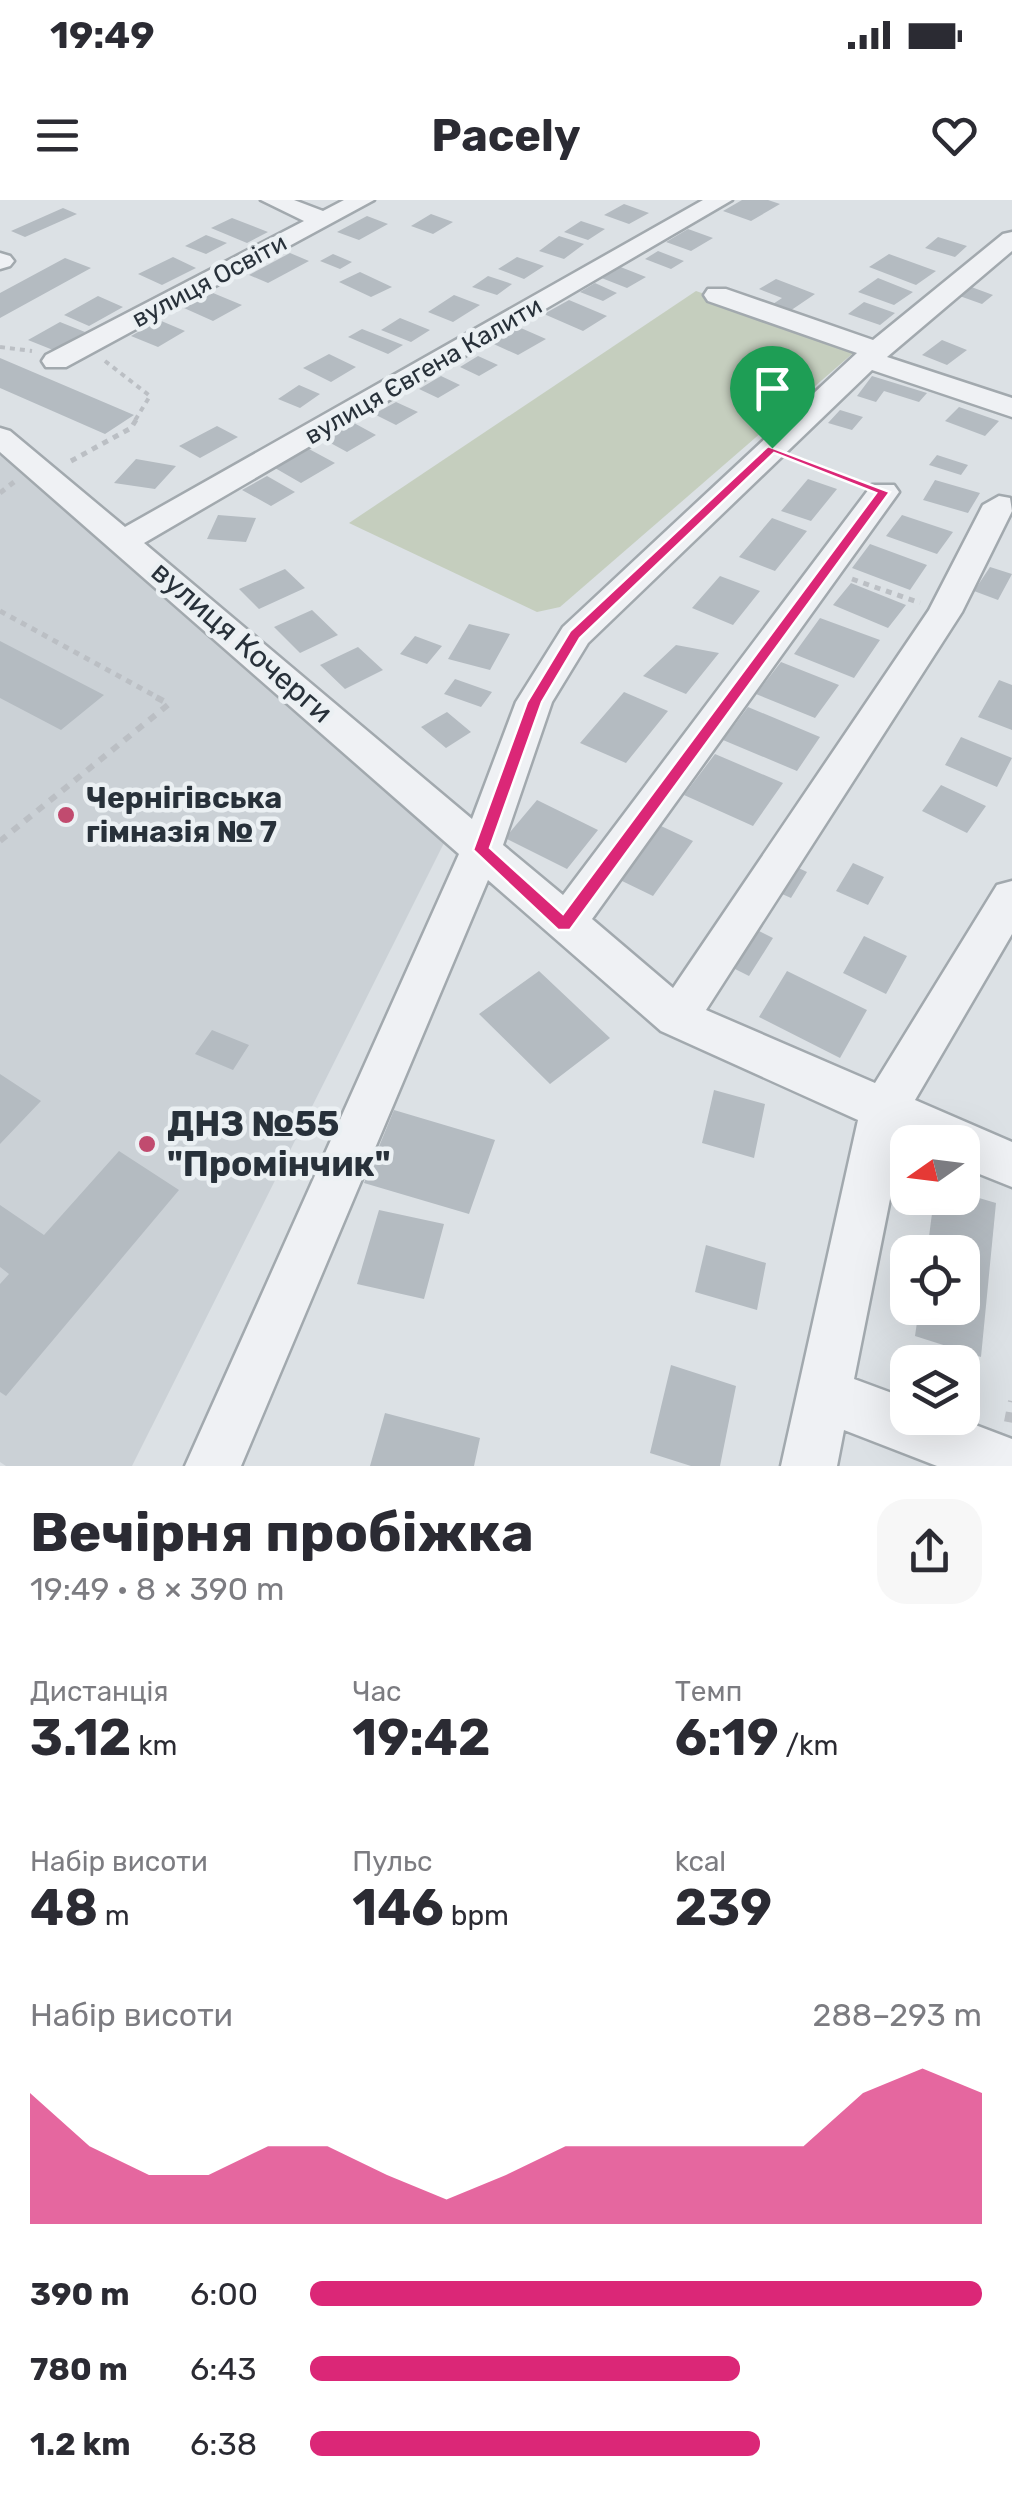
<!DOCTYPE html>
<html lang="uk">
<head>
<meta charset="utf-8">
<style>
  body { margin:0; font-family:Rubik,sans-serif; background:#f7f7f7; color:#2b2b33; height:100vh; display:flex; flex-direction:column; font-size:38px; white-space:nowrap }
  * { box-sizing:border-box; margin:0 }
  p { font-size:32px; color:#7c7c81 }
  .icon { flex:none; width:55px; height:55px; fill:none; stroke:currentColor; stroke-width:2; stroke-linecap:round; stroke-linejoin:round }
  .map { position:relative; height:1266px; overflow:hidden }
  .side { display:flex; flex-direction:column; background:#fff; flex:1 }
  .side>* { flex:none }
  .needle { width:65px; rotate:256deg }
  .tools { position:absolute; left:890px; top:925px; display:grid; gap:20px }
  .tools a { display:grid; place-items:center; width:90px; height:90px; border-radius:20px; background:#fff; box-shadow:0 10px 40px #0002; font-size:50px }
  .pin { position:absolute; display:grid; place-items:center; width:85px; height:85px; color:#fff; margin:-102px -42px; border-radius:50% 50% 50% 0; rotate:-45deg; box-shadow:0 0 10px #0007 }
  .pin .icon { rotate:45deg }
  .round { display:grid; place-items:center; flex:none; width:105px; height:105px; border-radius:30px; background:#f7f7f7 }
  .headline { display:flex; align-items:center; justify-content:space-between; height:170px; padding:0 30px }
  h1 { font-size:55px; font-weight:700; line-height:75px }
  .figures { display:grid; grid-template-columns:repeat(3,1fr); gap:15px; height:170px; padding:10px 30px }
  .figures div { display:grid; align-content:center }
  .figures b { font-size:50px; font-weight:700 }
  .figures small { font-size:28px; font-weight:400 }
  .figures p { font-size:28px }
  .chart { height:280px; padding:20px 30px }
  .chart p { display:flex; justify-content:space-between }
  .chart svg { width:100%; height:180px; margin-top:10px; fill:#db2777; opacity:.7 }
  ul { padding:0 30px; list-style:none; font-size:32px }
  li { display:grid; grid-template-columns:160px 120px 1fr; align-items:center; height:75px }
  li i { height:25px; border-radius:12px; background:#db2777 }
  .status { display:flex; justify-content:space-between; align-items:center; height:70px; padding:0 50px; background:#fff; direction:ltr }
  .status svg { height:28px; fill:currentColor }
  header { display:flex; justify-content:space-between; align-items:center; height:130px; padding:0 30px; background:#fff; font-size:45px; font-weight:700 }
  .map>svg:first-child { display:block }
  .built { fill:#cbd1d6 }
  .green { fill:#c5cebe }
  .building { fill:#b4bbc1 }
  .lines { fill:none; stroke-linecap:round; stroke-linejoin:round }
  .minor-casing { stroke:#a2a9ae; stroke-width:5 }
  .path-far3 { stroke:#bbbfc4; stroke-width:4; stroke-dasharray:5 5; stroke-linecap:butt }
  .path-far2 { stroke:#bbbfc4; stroke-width:5; stroke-dasharray:6 6; stroke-linecap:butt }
  .path-far1 { stroke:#bbbfc4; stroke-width:6; stroke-dasharray:8 8; stroke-linecap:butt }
  .path { stroke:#bbbfc4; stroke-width:8; stroke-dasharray:10 10; stroke-linecap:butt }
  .minor { fill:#eff1f4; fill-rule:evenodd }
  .route { fill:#db2777; stroke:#fff; stroke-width:2.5; fill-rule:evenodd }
  .poi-dot { fill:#c14b6f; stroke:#ebf0f3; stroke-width:4 }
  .labels { text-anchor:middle; stroke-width:9; stroke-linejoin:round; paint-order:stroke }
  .far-street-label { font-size:25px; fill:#28313a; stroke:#ebf0f3 }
  .street-label { font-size:30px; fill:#28313a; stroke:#ebf0f3 }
  .poi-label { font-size:30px; font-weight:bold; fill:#28313a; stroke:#ebf0f3; text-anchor:start }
  .near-poi-label { font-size:35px; font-weight:bold; fill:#28313a; stroke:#ebf0f3; text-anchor:start }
</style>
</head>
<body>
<div class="status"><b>19:49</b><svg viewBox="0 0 49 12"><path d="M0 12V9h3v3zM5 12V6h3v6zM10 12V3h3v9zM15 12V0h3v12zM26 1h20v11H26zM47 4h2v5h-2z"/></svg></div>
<header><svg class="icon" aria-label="menu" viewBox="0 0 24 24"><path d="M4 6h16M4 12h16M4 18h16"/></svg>Pacely<svg class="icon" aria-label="heart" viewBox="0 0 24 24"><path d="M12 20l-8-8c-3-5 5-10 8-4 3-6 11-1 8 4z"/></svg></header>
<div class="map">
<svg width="1012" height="1266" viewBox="0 0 1012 1266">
  <rect width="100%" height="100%" fill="#dce1e5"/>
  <path class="built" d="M5,253l440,388 -313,625h-126l-6,-4v-1006z"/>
  <path class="green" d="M696,91l163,57 -299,259 -23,5 -188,-89z"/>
  <path class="building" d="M742,0h26l12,4 -29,17 -28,-10z
    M624,4l25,9 -20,11 -25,-9z
    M63,8l14,6 -52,23 -14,-6z
    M431,14l22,8 -20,12 -22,-8z
    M367,16l21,8 -29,16 -22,-8z
    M232,18l36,14 -21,11 -36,-15z
    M581,21l24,8 -17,11 -24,-8z
    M688,29l25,9 -22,13 -25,-9z
    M206,35l21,8 -21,11 -21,-8z
    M559,36l25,8 -20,15 -25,-8z
    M938,37l29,9 -12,11 -30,-9z
    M658,51l26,10 -13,8 -26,-10z
    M290,53l19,8 -41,22 -19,-8z
    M333,54l19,8 -12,7 -20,-8z
    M889,54l47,17 -20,14 -47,-18z
    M173,57l23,11 -34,17 -24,-11z
    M517,57l27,9 -20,13 -26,-10z
    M65,58l26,10 -91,50v-25z
    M618,66l28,11 -19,11 -28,-11z
    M360,72l32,15 -21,10 -32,-15z
    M488,76l24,8 -15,11 -25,-8z
    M878,78l35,14 -19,13 -36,-13z
    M776,79l39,15 -28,19 -17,-7 12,-8 -23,-9z
    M595,83l22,10 -14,8 -23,-9z
    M966,85l27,10 -11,9 -28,-10z
    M213,93l29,12 -29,16 -29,-13z
    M454,95l26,10 -27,17 -25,-10z
    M98,96l25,11 -34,19 -25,-11z
    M569,100l38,16 -24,15 -39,-17z
    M864,102l31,11 -15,12 -32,-11z
    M400,118l30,12 -19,12 -30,-12z
    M159,120l26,11 -27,16 -27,-11z
    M60,122l25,10 -32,18 -25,-10z
    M514,125l32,14 -28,16 -31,-14z
    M362,129l41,16 -15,9 -40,-17z
    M942,140l25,10 -20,15 -25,-10z
    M329,154l27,13 -25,15 -28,-14z
    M478,156l20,9 -19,11 -19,-9z
    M0,158l134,57 -29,19 -105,-46z
    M441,176l19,9 -22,13 -19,-9z
    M872,176l55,17 -8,9 -35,-11 -8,11 -19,-6z
    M299,185l21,9 -20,14 -22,-9z
    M396,202l22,10 -22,13 -22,-11z
    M959,207l40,14 -14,15 -40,-15z
    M840,210l23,7 -11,13 -24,-7z
    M354,223l22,12 -29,17 -22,-12z
    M217,226l21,11 -38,21 -21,-12z
    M309,249l26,14 -34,20 -26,-15z
    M937,255l31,10 -7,10 -32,-10z
    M136,259l40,7 -21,23 -41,-6z
    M267,276l28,16 -24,14 -29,-16z
    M808,279l29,10 -26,32 -30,-10z
    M935,280l45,13 -12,20 -45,-13z
    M218,315l38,3 -10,24 -39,-3z
    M902,315l51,17 -16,22 -51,-18z
    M772,318l35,13 -32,40 -36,-14z
    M870,344l57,21 -17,25 -58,-22z
    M990,367l22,7 -14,26 -24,-9z
    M285,369l20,19 -46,21 -20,-20z
    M720,376l40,15 -27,34 -41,-17z
    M851,383l55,22 -18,23 -55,-23z
    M312,410l26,25 -38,18 -26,-26z
    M820,418l60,22 -26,38 -60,-24z
    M469,424l41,10 -20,36 -42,-11z
    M415,436l27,10 -15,18 -27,-10z
    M0,441l104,54 -43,35 -61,-32z
    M676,445l43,8 -33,41 -43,-18z
    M358,447l25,23 -38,19 -25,-24z
    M781,462l58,23 -24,33 -59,-24z
    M455,479l37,13 -11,15 -37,-13z
    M999,480l13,5v45l-34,-13z
    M624,492l44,19 -42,52 -46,-20z
    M748,507l72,30 -23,34 -74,-31z
    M447,512l24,20 -25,16 -25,-21z
    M961,537l51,21 -15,29 -52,-22z
    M715,554l68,29 -30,43 -69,-31z
    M941,585l45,21 -19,27 -45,-22z
    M537,600l61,30 -31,39 -62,-31z
    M661,626l32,15 -40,55 -33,-16z
    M788,663l19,9 -16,26 -20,-9z
    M853,663l31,14 -16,28 -32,-14z
    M753,728l20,10 -24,38 -20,-10z
    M864,736l43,20 -21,38 -43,-21z
    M539,771l71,67 -60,46 -71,-70z
    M787,771l80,39 -27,48 -81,-41z
    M212,830l37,15 -16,25 -38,-16z
    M0,874l41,27 -41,43z
    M714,890l51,14 -11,54 -52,-15z
    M394,910l101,30 -26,74 -105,-31z
    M119,951l60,39 -173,206 -6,-4v-108l9,-10 -9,-7v-62l44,30z
    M962,993l34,10 -15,154 -66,-21 4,-28h43v-56h-35l7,-54h28z
    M379,1010l65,14 -20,75 -67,-15z
    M706,1045l60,18 -9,47 -62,-18z
    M671,1165l65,21 -16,80h-29l-41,-13z
    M385,1213l95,25 -6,28h-104z"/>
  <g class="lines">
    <g class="minor-casing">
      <path id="minor" d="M261,0h33l29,11 21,-11h30l-308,167h-20l-4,-6 4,-6 258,-134z
        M703,0h29l-588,343 328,276 44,-117 47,-75 294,-274 -149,-52 -4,-6 4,-6h18l147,51 130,-106 9,-2v19l-125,106 125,41v19l-140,-47 -284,273 -36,59 -49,143 60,50 309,-410h22l5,7 -5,7 -302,420 81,69 256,-378 54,-105 16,-9 11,2 2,13 -50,101 -256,398 169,73 122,-198 15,-4v53l-97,166 97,42v45l-50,-20v-25l-60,-3 -48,240 54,20v19h49l55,21v27h-75l-93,-36 -7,36h-56l77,-346 -197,-89 -173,-151 -247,586h-56l274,-612 -459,-402v-24l10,3 115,96z
        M0,53l10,3 4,5 -4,5 -10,3z"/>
    </g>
    <path class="path-far3" d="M0,147l32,4
      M105,161l45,35 -16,26"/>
    <path class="path-far2" d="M801,260l58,22
      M71,261l60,-33 5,-8
      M0,293l14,-11
      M852,379l68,24
      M0,411l157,86"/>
    <path class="path-far1" d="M0,641l169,-137 -17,-9"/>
    <path class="path" d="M1008,1222l4,-21"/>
    <use href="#minor" class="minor"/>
  </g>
  <path class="route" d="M768,246l122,46 -320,438h-12l-85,-80 54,-148 43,-71zM774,253l102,40 -313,421 -73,-66 52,-146 38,-64z"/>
  <g class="poi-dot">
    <circle cx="66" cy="615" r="10"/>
    <circle cx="147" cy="944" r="10"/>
  </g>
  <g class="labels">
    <g class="far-street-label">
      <text transform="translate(209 80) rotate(-28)" y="9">вулиця Освіти</text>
      <text transform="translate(423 170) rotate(-30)" y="9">вулиця Євгена Калити</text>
    </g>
    <g class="street-label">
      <text transform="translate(242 442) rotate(41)" y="10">вулиця Кочерги</text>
    </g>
    <g class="poi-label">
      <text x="86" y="608">Чернігівська<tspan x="86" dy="34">гімназія № 7</tspan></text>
    </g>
    <g class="near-poi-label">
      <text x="167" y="936">ДНЗ №55<tspan x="167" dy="40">"Промінчик"</tspan></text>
    </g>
  </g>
</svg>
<div class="tools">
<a><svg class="needle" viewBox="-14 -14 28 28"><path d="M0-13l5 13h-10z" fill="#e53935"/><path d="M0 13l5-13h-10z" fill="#7c7c81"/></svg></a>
<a><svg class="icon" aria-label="locate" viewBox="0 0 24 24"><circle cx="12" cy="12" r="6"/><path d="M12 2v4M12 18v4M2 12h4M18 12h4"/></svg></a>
<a><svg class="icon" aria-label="layers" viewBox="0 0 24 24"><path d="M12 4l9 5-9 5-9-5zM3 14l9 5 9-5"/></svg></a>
</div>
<div class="pin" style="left:772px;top:248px;background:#1e9e55"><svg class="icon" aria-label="arrive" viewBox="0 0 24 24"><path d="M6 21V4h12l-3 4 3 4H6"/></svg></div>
</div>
<section class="side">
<div class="headline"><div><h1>Вечірня пробіжка</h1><p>19:49 · 8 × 390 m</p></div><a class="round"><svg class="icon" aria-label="share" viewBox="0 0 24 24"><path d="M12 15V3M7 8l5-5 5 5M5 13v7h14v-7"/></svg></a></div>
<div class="figures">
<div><p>Дистанція</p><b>3.12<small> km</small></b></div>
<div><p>Час</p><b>19:42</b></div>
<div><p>Темп</p><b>6:19<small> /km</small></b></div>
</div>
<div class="figures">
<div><p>Набір висоти</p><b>48<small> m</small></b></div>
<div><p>Пульс</p><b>146<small> bpm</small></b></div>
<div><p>kcal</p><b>239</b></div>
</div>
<div class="chart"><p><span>Набір висоти</span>288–293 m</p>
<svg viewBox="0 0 160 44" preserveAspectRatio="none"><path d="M0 44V12L10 25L20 32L30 32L40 25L50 25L60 32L70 38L80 32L90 25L100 25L110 25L120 25L130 25L140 12L150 6L160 12V44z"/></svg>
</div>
<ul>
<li><b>390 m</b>6:00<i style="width:100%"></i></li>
<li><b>780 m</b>6:43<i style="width:64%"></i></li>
<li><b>1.2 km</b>6:38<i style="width:67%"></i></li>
</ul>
</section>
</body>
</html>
